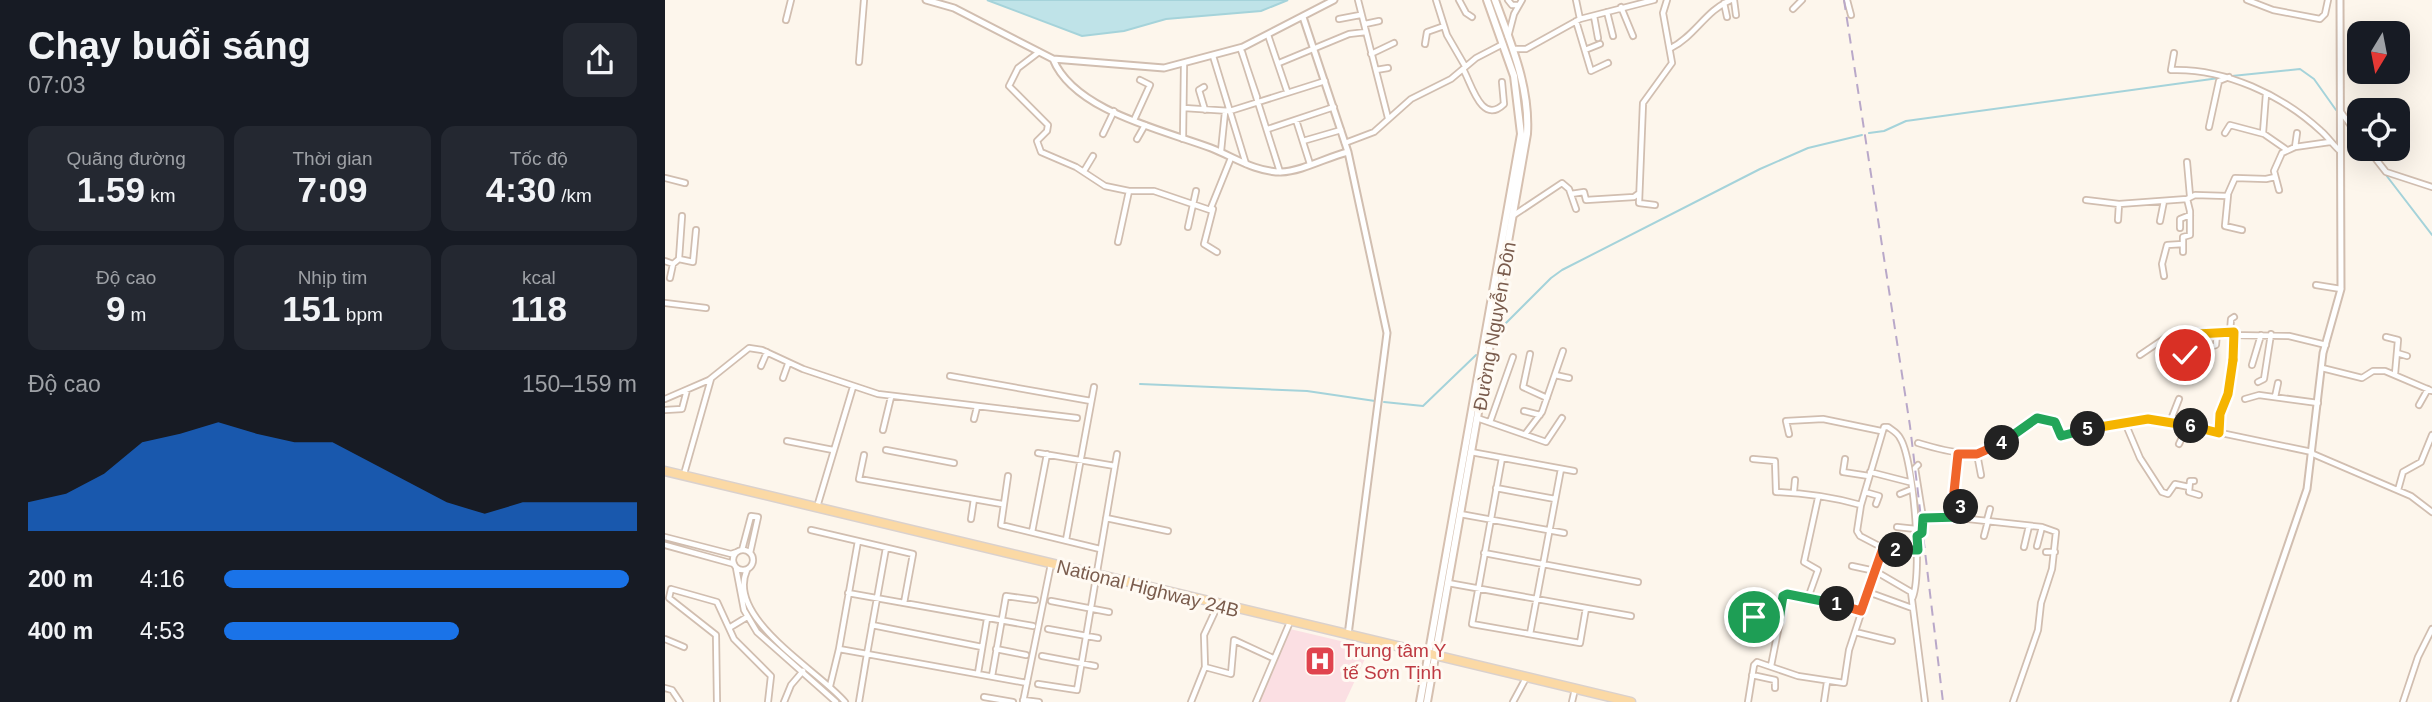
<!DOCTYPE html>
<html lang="vi">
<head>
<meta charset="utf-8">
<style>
  body { margin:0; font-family:Helvetica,sans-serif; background:#242831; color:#f1f3f6; height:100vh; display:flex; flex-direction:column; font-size:26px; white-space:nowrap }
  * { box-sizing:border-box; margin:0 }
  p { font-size:23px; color:#9ea1a6 }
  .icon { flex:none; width:38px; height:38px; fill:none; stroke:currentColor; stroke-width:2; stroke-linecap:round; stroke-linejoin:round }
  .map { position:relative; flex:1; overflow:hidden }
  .panel { display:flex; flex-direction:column; background:#171b24; width:665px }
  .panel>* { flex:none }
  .needle { width:46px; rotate:190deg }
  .controls { position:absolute; left:1682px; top:21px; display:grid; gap:14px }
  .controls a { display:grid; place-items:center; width:63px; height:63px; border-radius:14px; background:#171b24; box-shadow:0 7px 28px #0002; font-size:35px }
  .pin { position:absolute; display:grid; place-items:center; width:60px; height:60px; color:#fff; margin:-30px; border:4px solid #fff; border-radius:50%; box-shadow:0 2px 7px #0007 }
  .km { position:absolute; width:35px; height:35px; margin:-18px; border-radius:50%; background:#222; color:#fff; font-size:19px; line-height:35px; text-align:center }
  .round { display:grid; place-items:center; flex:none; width:74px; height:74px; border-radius:14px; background:#242831 }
  .head { display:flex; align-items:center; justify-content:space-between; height:119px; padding:0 28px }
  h1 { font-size:38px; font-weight:600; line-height:52px }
  .figures { display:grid; grid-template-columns:repeat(3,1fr); gap:10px; height:119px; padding:7px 28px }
  .figures div { display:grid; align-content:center; border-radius:14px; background:#242831; text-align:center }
  .figures b { font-size:35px; font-weight:600 }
  .figures small { font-size:19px; font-weight:400 }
  .figures p { font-size:19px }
  .chart { height:196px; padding:14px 28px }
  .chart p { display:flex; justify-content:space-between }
  .chart svg { width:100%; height:126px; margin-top:7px; fill:#1a73e8; opacity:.7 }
  ul { padding:0 28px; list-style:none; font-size:23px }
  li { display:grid; grid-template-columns:112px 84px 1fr; align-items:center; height:52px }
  li i { height:18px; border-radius:9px; background:#1a73e8 }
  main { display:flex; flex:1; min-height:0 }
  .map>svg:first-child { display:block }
  .medical { fill:#fbdfe3 }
  .water { fill:#bfe3e8; stroke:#a5d3da; stroke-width:2 }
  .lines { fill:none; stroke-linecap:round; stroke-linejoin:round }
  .stream { stroke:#a5d3da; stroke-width:2 }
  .minor-casing { stroke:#d1beb0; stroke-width:8 }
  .tertiary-casing { stroke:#d1beb0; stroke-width:9 }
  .secondary-casing { stroke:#d6c0b0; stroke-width:10 }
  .primary-casing { stroke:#dad1cd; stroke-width:11 }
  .minor { stroke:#fff; stroke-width:4.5 }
  .tertiary { stroke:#fff; stroke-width:5 }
  .secondary { stroke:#fff; stroke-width:6 }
  .primary { stroke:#fbd9a5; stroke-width:8 }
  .rail { stroke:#b9a8c9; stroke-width:2; stroke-dasharray:10 7; stroke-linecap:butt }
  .split-1-casing { stroke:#fff; stroke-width:14 }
  .split-2-casing { stroke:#fff; stroke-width:14 }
  .split-3-casing { stroke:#fff; stroke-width:14 }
  .split-4-casing { stroke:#fff; stroke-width:14 }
  .split-5-casing { stroke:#fff; stroke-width:14 }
  .split-6-casing { stroke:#fff; stroke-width:14 }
  .split-7-casing { stroke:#fff; stroke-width:14 }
  .split-8-casing { stroke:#fff; stroke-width:14 }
  .split-1 { stroke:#22a559; stroke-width:9 }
  .split-2 { stroke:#f0652b; stroke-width:9 }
  .split-3 { stroke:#22a559; stroke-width:9 }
  .split-4 { stroke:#f0652b; stroke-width:9 }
  .split-5 { stroke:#22a559; stroke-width:9 }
  .split-6 { stroke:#f5b400; stroke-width:9 }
  .split-7 { stroke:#f5b400; stroke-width:9 }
  .split-8 { stroke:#f5b400; stroke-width:9 }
  .labels { text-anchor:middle; stroke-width:6; stroke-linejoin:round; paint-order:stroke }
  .street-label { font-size:19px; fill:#7a5c4d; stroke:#fffaf3 }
  .health-label { font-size:19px; fill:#be3a42; stroke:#fffaf3; text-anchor:start }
</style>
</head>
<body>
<main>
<section class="panel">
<div class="head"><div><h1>Chạy buổi sáng</h1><p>07:03</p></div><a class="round"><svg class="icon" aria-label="share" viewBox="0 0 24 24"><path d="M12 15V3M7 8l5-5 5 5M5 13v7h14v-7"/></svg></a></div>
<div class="figures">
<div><p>Quãng đường</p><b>1.59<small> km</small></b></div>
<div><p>Thời gian</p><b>7:09</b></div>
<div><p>Tốc độ</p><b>4:30<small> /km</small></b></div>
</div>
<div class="figures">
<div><p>Độ cao</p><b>9<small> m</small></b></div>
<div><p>Nhịp tim</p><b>151<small> bpm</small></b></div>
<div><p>kcal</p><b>118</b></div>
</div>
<div class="chart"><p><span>Độ cao</span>150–159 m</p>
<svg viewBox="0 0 160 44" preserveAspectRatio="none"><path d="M0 44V34L10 31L20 24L30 13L40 10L50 6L60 10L70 13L80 13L90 20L100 27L110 34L120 38L130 34L140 34L150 34L160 34V44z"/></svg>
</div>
<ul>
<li><b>200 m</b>4:16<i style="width:98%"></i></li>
<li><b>400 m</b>4:53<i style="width:57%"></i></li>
</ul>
</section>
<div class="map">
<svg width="1767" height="702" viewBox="0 0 1767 702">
  <rect width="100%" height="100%" fill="#fdf6ec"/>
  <path class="medical" d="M625,629l80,19 -25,54h-86z"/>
  <path class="water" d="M322,0h301l-27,11 -95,8 -42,12 -42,5z"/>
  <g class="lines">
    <path class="stream" d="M1567,76l68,-7 14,10 22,31
      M1204,133l15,-2 22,-10 313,-43
      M1721,175l46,60
      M832,332l54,-54 11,-8 198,-101 48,-21 54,-13
      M475,384l167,7 68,10
      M719,402l39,4 53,-51"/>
    <g class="minor-casing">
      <path id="minor" d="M693,0l30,118
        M771,0l11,35 18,31
        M794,0l7,13 6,4
        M843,0l4,5h6
        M911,0l4,19
        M1069,0l2,15
        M1182,0l4,15
        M1582,0l26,10 47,9 5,-5 3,-14
        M1059,3l3,14
        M956,7l12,29
        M1128,9l9,-9
        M942,12l6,24
        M929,16l4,22
        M674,19l21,-4
        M121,20l5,-20
        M911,21l15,50 17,-8
        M700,24l14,-3
        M603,35l19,56
        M843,37l6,-23 8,-14
        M760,44l2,-12 17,-6
        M1006,48c24,-12 35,-38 60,-48
        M848,49h13l54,-30 74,-19
        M576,50l16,47
        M920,50l15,-6
        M374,52l-21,16 -9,18 39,39 -1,6 -10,10 4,11 35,15 29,19 24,5h25l56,19 21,-52
        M577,52l38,120
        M1509,53l-3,17c54,-2 111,25 150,61 7,6 12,14 19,20
        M706,54l23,-11
        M548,56l33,108
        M194,62l5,-62
        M614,63l70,-29 17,-2
        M798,69c8,13 18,57 41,35l-2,-22
        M711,70l12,-2
        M539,87l-5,3 6,20
        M519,108l46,3 95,-30
        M1676,112l18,25
        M469,120l16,-35 -10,-5
        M631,120l14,44
        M1544,127l10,-46 10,-4
        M603,129l66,-22
        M1560,133l5,-8 34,9 23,16
        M1598,133l3,-39
        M438,134l11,-23
        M472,139l8,-14
        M518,139l1,-74
        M638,141l38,-11
        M680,143l29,-11 37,-33 40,-20 25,-21 27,-14
        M1630,147l2,-14
        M1703,149l18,23 46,15
        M556,151l4,-39
        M1522,162l3,34
        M419,171l9,-15
        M0,178l20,5
        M1614,190l-5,-19 8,-18 13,-6 35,-5
        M906,194l13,-2 2,8 48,-3 4,-3
        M1563,195l-3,31 17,4
        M1421,200l33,4 68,-5
        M990,205l-16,-2 4,-100 29,-40 -9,-50 4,-13
        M548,209l-9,35 13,8
        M849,215l48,-32 7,6 7,20
        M1453,220l1,-16
        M1495,221l4,-20
        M523,227l8,-36
        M1515,228v-9l10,-4
        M453,242l11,-51
        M1518,252v-15l7,-2v-24l-3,-12 8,-4 32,1 8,-18 31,1 9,-2
        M14,259l3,-43
        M0,261l8,3 6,-5 14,3 3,-32
        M1499,276l-2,-12 5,-19 16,-1
        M5,278l3,-14
        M1651,285l25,4
        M0,303l41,5
        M1565,332l1,-13 3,-2
        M1532,334l-1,19 4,11
        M1721,337l12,3 -3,34
        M1545,347l6,-2 1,-13
        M1732,353l10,3
        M865,354l-7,33 24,11
        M1475,355l31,-21 118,2 37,9
        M1508,359v-25
        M1518,360l2,-5 11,1
        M1587,365l9,-30
        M96,366l6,-14
        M1657,368l40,10 11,-7h12l47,20
        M890,375l14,3
        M285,376l141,25
        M118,378l5,-14
        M1593,382l6,-3 7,-45
        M1610,397l3,-14
        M0,399l44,-19 40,-32 13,2 41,19 75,25 199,24
        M1580,399l14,-4 59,8
        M1754,405l9,-16
        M0,410l17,-1 5,-19
        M859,411l16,4
        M812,418l69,24 16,-24
        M309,419l3,-12
        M825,422l23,-65
        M1505,422l9,-23
        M1461,425l14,33 22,34 6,2 7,-10 14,3
        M218,430l8,-33
        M861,433l16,-21 21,-61
        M1124,434l-3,-13 37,-2 58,12
        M1554,434l1,-20 12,-38 2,-44
        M122,441l46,9
        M1253,443c33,10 58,17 88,-3 11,-7 20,-17 31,-22l18,4 8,14 31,-9 60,-8 158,33
        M1514,444l9,-19
        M221,450l68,13
        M806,452l103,19
        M373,453l77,13
        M1293,454l-4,38 9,4 -3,21
        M1312,454l4,21
        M1648,454l98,42 21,16
        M199,455l-5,24 143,25
        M837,458l-30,166 108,19 6,-35
        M1088,459l22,2 1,31c29,1 56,5 85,13
        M1180,459l-2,13 26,4
        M1253,465l-3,3 8,50
        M1205,472l39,10
        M19,474l27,-95
        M343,476l-7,49 99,24
        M1529,481h-4l-1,11 10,3
        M831,488l59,11
        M1733,490l5,-18 18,-10 11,-27
        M1129,491l1,-11
        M1200,492l14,4 -3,8
        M1235,494l10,-4
        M152,507l36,-120
        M795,514l104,19
        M441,518l62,13
        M306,519l3,-20
        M1322,520l3,-11
        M1232,527l19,2
        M146,530l47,11 -19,108 28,5 19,-106
        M367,532l15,-78
        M1252,536l5,-3 1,-15 9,-3 110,12 14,5 -4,37 -11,34 -3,27 -25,72
        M1319,536l4,-15
        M0,537l66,17 6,-2
        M401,540l28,-153
        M193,541l55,13 -9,49
        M0,545l69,19
        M1372,546l5,-19
        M1359,547l5,-21
        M1218,548l35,2
        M68 560a10 10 0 1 1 20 0a10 10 0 1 1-20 0Z
        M77,550l9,-34 7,1 -8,36
        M1381,552h9
        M819,553l154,29
        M71,568l8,42 13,22 79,70
        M82,570c-22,48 72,101 98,132
        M783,583l183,33
        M1203,592l44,16
        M183,593l185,33
        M1143,598l10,-28 -14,-8 14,-64
        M1247,599c11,-21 2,-140 -12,-161 -2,-5 -8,-8 -12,-11h-4l-23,78 -4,26 3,5 23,12 -8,23 36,21 14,110
        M386,601l58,11
        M207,625l110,22
        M64,628l18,-11
        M383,629l50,9
        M1087,630l2,-13 25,3
        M1190,632l37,9
        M865,634l31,-165
        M0,639l19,8
        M331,649l30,6
        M377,656l53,10
        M1106,666l14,-71 76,16
        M540,667l26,7 3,-34 39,18
        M313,673l9,-54
        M1087,675l23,5v8
        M327,676l14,-80 29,4
        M373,684l39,6 40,-236
        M165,686l9,-37
        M0,688l7,2 8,12
        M319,697l29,5
        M358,700l16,2
        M52,702l-1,-67 -47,-37 2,-9 46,13 17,37 37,37 -3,26
        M119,702l7,-17 12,-14
        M194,702l8,-48 160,29
        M358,702l28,-138
        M526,702l14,-35 -1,-32 14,-30
        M591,702l34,-80
        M848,702l13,-24
        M907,702l3,-13
        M1083,702l6,-37 3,-3 41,14 46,7 5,-33 26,-79 -23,-5
        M1159,702l3,-20
        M1738,702l15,-45 14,-28"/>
    </g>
    <g class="tertiary-casing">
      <path id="tertiary" d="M261,0l28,8 99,51 111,9 79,-21 91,-47
        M638,17l45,135 39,181 -39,302
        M388,59c21,52 110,71 158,89 23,9 44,24 70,24 22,-1 46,-15 67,-20
        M1569,702l73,-213 16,-136 18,-64 -1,-289"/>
    </g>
    <g class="secondary-casing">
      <path id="secondary" d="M755,702l101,-568 -7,-58 -27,-76
        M762,702l100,-568c3,-47 -16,-90 -32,-134"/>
    </g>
    <g class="primary-casing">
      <path id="primary" d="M0,471l966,231"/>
    </g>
    <use href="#minor" class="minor"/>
    <use href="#tertiary" class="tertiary"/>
    <use href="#secondary" class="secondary"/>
    <use href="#primary" class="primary"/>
    <path class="rail" d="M1179,0l66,426 33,276"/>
  </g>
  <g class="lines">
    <g class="split-1-casing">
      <path id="split-1" d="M1089,617l25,3 4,-24 4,-2 50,10"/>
    </g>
    <g class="split-2-casing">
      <path id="split-2" d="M1172,604l24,7 22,-63 13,2"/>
    </g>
    <g class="split-3-casing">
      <path id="split-3" d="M1231,550h22l-1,-14 5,-3 1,-15 37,-1 1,-10"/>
    </g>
    <g class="split-4-casing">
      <path id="split-4" d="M1296,507l1,-11 -8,-4 4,-38h19l25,-11"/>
    </g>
    <g class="split-5-casing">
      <path id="split-5" d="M1337,443l35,-25 18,4 6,14 27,-7"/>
    </g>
    <g class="split-6-casing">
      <path id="split-6" d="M1423,429l60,-10 43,7"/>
    </g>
    <g class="split-7-casing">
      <path id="split-7" d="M1526,426l28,7 1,-19 8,-20 5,-34"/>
    </g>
    <g class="split-8-casing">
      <path id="split-8" d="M1520,355l11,1 1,-22 37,-2 -1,28"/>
    </g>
    <use href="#split-1" class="split-1"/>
    <use href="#split-2" class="split-2"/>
    <use href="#split-3" class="split-3"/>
    <use href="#split-4" class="split-4"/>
    <use href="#split-5" class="split-5"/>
    <use href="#split-6" class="split-6"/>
    <use href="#split-7" class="split-7"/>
    <use href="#split-8" class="split-8"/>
  </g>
  <defs>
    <g id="hospital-square" transform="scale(1.575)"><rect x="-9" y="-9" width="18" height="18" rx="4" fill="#e0444e" stroke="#fffaf3"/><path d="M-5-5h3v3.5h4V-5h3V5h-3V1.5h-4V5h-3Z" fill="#fff"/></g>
  </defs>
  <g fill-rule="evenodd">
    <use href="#hospital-square" x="655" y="661"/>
  </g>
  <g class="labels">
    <g class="street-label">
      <text transform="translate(829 326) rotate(-80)" y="7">Đường Nguyễn Đôn</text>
      <text transform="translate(483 588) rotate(14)" y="7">National Highway 24B</text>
    </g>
    <g class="health-label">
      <text x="678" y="657">Trung tâm Y<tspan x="678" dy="22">tế Sơn Tịnh</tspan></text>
    </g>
  </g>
</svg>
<div class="controls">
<a><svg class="needle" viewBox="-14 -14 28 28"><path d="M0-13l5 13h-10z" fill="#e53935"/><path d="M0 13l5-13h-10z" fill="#9ea1a6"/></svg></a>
<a><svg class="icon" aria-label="locate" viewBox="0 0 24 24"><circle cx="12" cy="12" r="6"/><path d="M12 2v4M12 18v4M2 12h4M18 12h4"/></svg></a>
</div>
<div class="pin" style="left:1089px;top:617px;background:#1e9e55"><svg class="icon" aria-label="arrive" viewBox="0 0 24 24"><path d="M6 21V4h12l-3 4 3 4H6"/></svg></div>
<div class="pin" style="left:1520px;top:355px;background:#d93025"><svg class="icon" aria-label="check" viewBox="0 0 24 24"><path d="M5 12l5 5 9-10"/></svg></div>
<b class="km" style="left:1172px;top:604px">1</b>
<b class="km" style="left:1231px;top:550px">2</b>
<b class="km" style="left:1296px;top:507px">3</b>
<b class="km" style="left:1337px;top:443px">4</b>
<b class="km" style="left:1423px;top:429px">5</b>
<b class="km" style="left:1526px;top:426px">6</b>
</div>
</main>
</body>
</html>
